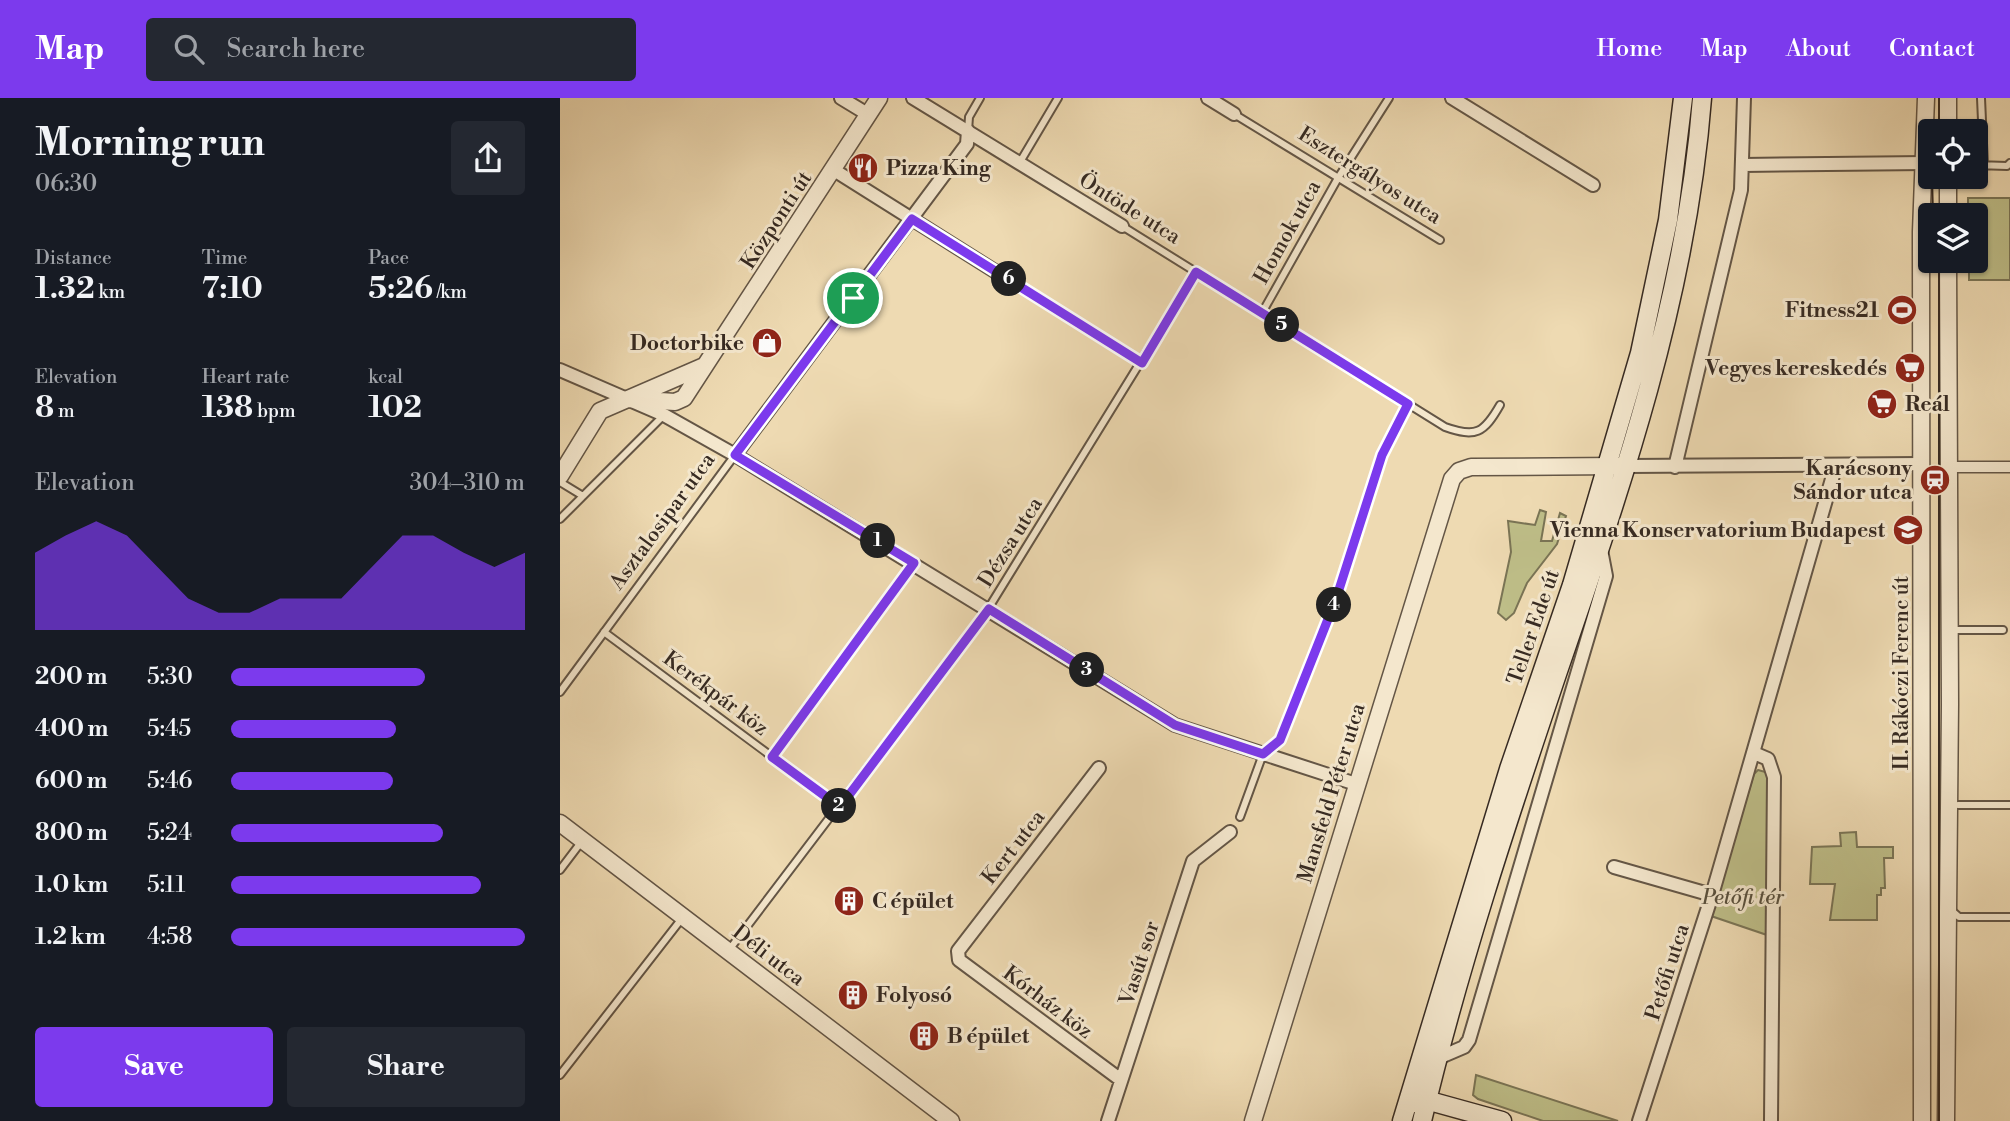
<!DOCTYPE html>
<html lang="en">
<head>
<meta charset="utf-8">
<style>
  body { margin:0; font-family:"Libre Bodoni",serif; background:#242831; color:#f1f3f6; height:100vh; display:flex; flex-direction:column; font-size:26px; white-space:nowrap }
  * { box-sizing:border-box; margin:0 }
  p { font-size:23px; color:#9ea1a6 }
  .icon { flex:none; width:38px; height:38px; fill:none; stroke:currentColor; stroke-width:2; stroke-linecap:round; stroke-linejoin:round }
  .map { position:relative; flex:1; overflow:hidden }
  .panel { display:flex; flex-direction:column; background:#171b24; width:560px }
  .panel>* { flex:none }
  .tools { position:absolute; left:1358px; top:21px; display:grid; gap:14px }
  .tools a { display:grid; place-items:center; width:70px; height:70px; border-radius:7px; background:#171b24; box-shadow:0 2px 5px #0004; font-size:35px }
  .pin { position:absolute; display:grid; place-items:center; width:60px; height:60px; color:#fff; margin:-30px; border:4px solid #fff; border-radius:50%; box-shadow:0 2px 7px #0007 }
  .km { position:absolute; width:35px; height:35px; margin:-18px; border-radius:50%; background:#222; color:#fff; font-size:19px; line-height:35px; text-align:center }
  .round { display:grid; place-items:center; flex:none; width:74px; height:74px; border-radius:7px; background:#242831 }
  .head { display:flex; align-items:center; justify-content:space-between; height:119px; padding:0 35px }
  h1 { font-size:38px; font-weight:700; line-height:52px }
  .metrics { display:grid; grid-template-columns:repeat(3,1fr); gap:10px; height:119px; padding:7px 35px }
  .metrics div { display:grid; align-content:center }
  .metrics b { font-size:30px; font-weight:700 }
  .metrics small { font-size:19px; font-weight:400 }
  .metrics p { font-size:19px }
  .chart { height:196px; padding:14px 35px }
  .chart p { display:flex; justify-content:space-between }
  .chart svg { width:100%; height:126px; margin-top:7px; fill:#7c3aed; opacity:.7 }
  .action { display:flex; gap:14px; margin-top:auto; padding:14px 35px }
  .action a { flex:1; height:80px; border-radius:7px; background:#7c3aed; color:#fff; font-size:28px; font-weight:700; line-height:80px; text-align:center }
  .action a+a { background:#242831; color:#f1f3f6 }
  ul { padding:0 35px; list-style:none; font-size:23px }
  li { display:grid; grid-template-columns:112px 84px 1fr; align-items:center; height:52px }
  li i { height:18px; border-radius:9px; background:#7c3aed }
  header { display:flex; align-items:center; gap:42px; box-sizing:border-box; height:98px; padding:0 35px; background:#7c3aed; color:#fff }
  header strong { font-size:33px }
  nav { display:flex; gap:38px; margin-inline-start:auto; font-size:24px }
  .search { width:490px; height:63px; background:#242831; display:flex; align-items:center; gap:18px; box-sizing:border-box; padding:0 24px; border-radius:7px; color:#9ea1a6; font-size:26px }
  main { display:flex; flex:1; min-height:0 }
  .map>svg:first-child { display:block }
  .green { fill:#bebe88; stroke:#7a7455; stroke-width:2 }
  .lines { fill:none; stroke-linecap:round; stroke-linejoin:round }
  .service-casing { stroke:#645646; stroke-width:10 }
  .pedestrian-casing { stroke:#645646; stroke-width:13 }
  .minor-casing { stroke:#645646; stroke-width:16 }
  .tertiary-casing { stroke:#645646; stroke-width:19 }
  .secondary-casing { stroke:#362a22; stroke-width:21 }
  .service { stroke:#f4e7cd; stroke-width:6 }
  .pedestrian { stroke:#f4e7cd; stroke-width:10 }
  .minor { stroke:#f4e7cd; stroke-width:12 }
  .tertiary { stroke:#f4e7cd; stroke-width:16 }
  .secondary { stroke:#f4e7cd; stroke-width:18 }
  .tram { stroke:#362a22; stroke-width:2 }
  .route-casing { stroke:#fff; stroke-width:14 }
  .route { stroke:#7c3aed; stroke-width:9 }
  .labels { text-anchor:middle; stroke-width:6; stroke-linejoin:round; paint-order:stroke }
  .poi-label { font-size:21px; font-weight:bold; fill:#362a22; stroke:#f4e7cd; text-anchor:start }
  .street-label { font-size:21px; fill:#362a22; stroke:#f4e7cd }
  .park-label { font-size:21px; font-style:italic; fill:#584f3c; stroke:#f4e7cd }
</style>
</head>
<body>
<header>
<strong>Map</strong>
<div class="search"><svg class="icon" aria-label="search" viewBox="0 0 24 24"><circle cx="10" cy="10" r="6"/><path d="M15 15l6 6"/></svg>Search here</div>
<nav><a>Home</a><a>Map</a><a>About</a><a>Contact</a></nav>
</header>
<main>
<section class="panel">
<div class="head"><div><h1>Morning run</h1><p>06:30</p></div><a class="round"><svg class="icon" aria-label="share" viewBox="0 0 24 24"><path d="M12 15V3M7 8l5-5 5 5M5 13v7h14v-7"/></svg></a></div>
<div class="metrics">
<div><p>Distance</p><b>1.32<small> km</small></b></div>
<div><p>Time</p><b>7:10</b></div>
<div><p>Pace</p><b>5:26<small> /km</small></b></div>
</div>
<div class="metrics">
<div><p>Elevation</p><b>8<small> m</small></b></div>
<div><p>Heart rate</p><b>138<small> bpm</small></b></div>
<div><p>kcal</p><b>102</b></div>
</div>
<div class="chart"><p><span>Elevation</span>304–310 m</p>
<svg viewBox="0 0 160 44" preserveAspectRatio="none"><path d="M0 44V17L10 11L20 6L30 11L40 22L50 33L60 38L70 38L80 33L90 33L100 33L110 22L120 11L130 11L140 17L150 22L160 17V44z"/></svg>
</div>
<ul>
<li><b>200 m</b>5:30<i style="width:66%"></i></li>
<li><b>400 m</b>5:45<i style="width:56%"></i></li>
<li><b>600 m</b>5:46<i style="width:55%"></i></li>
<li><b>800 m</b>5:24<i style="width:72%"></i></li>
<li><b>1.0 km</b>5:11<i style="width:85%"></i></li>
<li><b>1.2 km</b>4:58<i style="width:100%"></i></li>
</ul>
<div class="action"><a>Save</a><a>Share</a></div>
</section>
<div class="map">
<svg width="1450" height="1023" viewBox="0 0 1450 1023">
  <rect width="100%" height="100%" fill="#eedab2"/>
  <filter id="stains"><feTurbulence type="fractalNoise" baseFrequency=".00286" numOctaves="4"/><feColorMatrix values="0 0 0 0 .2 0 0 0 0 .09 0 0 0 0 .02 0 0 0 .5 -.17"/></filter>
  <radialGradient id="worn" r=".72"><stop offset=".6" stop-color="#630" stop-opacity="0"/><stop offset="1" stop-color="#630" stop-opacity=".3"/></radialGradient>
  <path class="green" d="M1408,100h42v82h-41v-19h7v-46h-8z
    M980,412l6,2 -5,29h11l8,-28 6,3 -9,28 -30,39 -13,30 -8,7 -8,-7 13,-61 -3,-31 27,4z
    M1198,672l11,3 1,163 -59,-20 43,-142z
    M1296,734l1,15h36v11h-9l1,30h-4v7h-4v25h-47l5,-36h-25l2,-37 29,-1 -1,-13z
    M916,977l142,46h-75l-65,-22 -5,-4z"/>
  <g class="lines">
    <g class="service-casing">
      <path id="service" d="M1421,0l3,68
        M674,16l206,126
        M408,33l1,-14 11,-19
        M460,64l38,-64
        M1416,67l31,1 3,-3
        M562,128l323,201c31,11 39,6 55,-22
        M441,177l141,88
        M702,215l76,-135 51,-80
        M0,384l23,14
        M0,421l104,-104
        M1392,532h51
        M44,534l236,175
        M0,594l175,-237
        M213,659l140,-194
        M1398,707h52
        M680,719l23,-63 17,-14 56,-141 46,-144 26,-51
        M0,772l22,-29
        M1391,812l8,7h51
        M169,852l259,-341 208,-337
        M0,977l123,-158"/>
    </g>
    <g class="pedestrian-casing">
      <path id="pedestrian" d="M1395,369h55"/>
    </g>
    <g class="minor-casing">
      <path id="minor" d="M281,0l28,17
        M353,0l209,128
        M648,0l26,16
        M892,0l141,87
        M1183,67l183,-2
        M274,72l167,105
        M0,272l104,45 71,40 440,270 181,59
        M175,357l232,-311 1,-13
        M1068,368l293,-2
        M1115,369l66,-277 3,-92
        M1194,655l14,6 6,18 -3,344
        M539,670l-141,183 1,9 162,120
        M1054,769l98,28
        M876,961l28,-12 5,-7 137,-464 -5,-26
        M548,1023l85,-260 37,-29
        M1079,1023l73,-226 124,-430"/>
    </g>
    <g class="tertiary-casing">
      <path id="tertiary" d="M1388,33v-33
        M1388,117v-38
        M69,301l46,3 9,-4 195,-300
        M0,378l40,-65 104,-45
        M0,725l391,298
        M693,1023l199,-642 7,-8 12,-4 148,-1
        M1362,1023l-1,-889 5,-134
        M1386,1023l4,-417 -2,-443"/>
    </g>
    <g class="secondary-casing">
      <path id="secondary" d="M855,1005l11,-3 76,21
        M842,1023l107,-352 63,-184 68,-232 28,-133 15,-122
        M862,1023c36,-152 86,-302 136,-450 64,-186 129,-375 144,-573"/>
    </g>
    <use href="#service" class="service"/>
    <use href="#pedestrian" class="pedestrian"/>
    <use href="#minor" class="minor"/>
    <use href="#tertiary" class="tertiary"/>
    <use href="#secondary" class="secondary"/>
    <path class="tram" d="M1379,33v-33
      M1372,79l1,38
      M1379,1023v-860"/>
  </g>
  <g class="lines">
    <g class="route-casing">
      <path id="route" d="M352,121l230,144 54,-91 212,132 -26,51 -46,144 -56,141 -17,14 -88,-29 -186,-116 -149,198 -68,-50 142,-194 -179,-108z"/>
    </g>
    <use href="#route" class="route"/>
  </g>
  <defs>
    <g id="restaurant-disc" transform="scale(1.575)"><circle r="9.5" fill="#8f2418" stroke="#f4e7cd"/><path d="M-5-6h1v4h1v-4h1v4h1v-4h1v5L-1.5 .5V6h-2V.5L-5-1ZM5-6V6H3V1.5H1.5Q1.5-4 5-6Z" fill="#fff"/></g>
    <g id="stadium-disc" transform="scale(1.575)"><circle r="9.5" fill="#8f2418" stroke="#f4e7cd"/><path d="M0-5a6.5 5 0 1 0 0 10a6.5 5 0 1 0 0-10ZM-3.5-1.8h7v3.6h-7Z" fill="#fff"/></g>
    <g id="shop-disc" transform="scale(1.575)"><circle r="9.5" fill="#8f2418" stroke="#f4e7cd"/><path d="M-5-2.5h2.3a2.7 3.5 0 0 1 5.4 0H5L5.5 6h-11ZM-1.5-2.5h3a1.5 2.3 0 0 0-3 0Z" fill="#fff"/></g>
    <g id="supermarket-disc" transform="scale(1.575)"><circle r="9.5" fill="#8f2418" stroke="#f4e7cd"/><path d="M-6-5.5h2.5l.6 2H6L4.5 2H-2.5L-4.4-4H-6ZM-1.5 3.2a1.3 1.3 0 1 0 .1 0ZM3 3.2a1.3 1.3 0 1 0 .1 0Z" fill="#fff"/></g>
    <g id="station-disc" transform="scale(1.575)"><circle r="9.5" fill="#8f2418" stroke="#f4e7cd"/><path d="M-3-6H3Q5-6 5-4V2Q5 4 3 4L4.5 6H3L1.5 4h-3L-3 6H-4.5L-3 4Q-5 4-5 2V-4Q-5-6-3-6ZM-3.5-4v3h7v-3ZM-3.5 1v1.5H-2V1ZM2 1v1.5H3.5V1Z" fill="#fff"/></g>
    <g id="school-disc" transform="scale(1.575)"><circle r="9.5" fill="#8f2418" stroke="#f4e7cd"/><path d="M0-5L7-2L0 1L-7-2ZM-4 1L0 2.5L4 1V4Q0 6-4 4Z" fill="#fff"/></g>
    <g id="building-disc" transform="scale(1.575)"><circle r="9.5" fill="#8f2418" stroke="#f4e7cd"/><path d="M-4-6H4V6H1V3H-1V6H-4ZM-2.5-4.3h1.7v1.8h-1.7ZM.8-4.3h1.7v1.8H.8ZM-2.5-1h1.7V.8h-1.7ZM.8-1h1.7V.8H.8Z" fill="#fff"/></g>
  </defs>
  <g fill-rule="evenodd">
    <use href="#restaurant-disc" x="303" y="70"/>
    <use href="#stadium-disc" x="1342" y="212"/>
    <use href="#shop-disc" x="207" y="245"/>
    <use href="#supermarket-disc" x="1350" y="270"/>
    <use href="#supermarket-disc" x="1322" y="306"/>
    <use href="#station-disc" x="1375" y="382"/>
    <use href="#school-disc" x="1348" y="432"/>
    <use href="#building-disc" x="289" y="803"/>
    <use href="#building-disc" x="293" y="897"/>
    <use href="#building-disc" x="364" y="938"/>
  </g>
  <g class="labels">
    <g class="poi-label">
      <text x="326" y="77">Pizza King</text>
      <text x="1319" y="219" text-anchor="end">Fitness21</text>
      <text x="184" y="252" text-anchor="end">Doctorbike</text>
      <text x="1327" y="277" text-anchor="end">Vegyes kereskedés</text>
      <text x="1345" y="313">Reál</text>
      <text x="1352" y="377" text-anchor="end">Karácsony<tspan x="1352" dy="24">Sándor utca</tspan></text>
      <text x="1325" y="439" text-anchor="end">Vienna Konservatorium Budapest</text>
      <text x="312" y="810">C épület</text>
      <text x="316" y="904">Folyosó</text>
      <text x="387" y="945">B épület</text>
    </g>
    <g class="street-label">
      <text transform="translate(810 77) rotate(32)" y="7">Esztergályos utca</text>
      <text transform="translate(570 110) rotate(32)" y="7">Öntöde utca</text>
      <text transform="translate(216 122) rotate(-57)" y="7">Központi út</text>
      <text transform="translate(727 134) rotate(-61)" y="7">Homok utca</text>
      <text transform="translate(102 423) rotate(-54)" y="7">Asztalosipar utca</text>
      <text transform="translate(450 444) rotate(-58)" y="7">Dézsa utca</text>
      <text transform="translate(973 529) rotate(-71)" y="7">Teller Ede út</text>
      <text transform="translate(1341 575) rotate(-90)" y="7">II. Rákóczi Ferenc út</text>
      <text transform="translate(156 595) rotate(37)" y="7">Kerékpár köz</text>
      <text transform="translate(771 695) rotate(-73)" y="7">Mansfeld Péter utca</text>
      <text transform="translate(453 749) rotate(-52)" y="7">Kert utca</text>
      <text transform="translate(209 857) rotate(38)" y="7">Déli utca</text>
      <text transform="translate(579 865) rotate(-72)" y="7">Vasút sor</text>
      <text transform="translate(1107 874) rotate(-72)" y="7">Petőfi utca</text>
      <text transform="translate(488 904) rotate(37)" y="7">Kórház köz</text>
    </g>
    <g class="park-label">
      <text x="1183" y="806">Petőfi tér</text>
    </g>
  </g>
  <rect width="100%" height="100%" filter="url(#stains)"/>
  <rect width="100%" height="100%" fill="url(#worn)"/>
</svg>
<div class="tools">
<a><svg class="icon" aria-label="locate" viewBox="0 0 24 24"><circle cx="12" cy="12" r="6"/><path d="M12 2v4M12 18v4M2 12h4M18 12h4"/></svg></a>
<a><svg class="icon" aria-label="layers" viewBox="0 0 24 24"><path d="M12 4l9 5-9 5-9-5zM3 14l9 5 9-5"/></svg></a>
</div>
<div class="pin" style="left:293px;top:200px;background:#1e9e55"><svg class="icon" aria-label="arrive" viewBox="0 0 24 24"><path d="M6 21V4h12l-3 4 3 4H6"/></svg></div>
<b class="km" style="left:318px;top:443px">1</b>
<b class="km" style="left:279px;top:708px">2</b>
<b class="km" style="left:527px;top:572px">3</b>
<b class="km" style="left:774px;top:507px">4</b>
<b class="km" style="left:722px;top:227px">5</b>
<b class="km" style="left:449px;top:181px">6</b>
</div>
</main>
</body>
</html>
